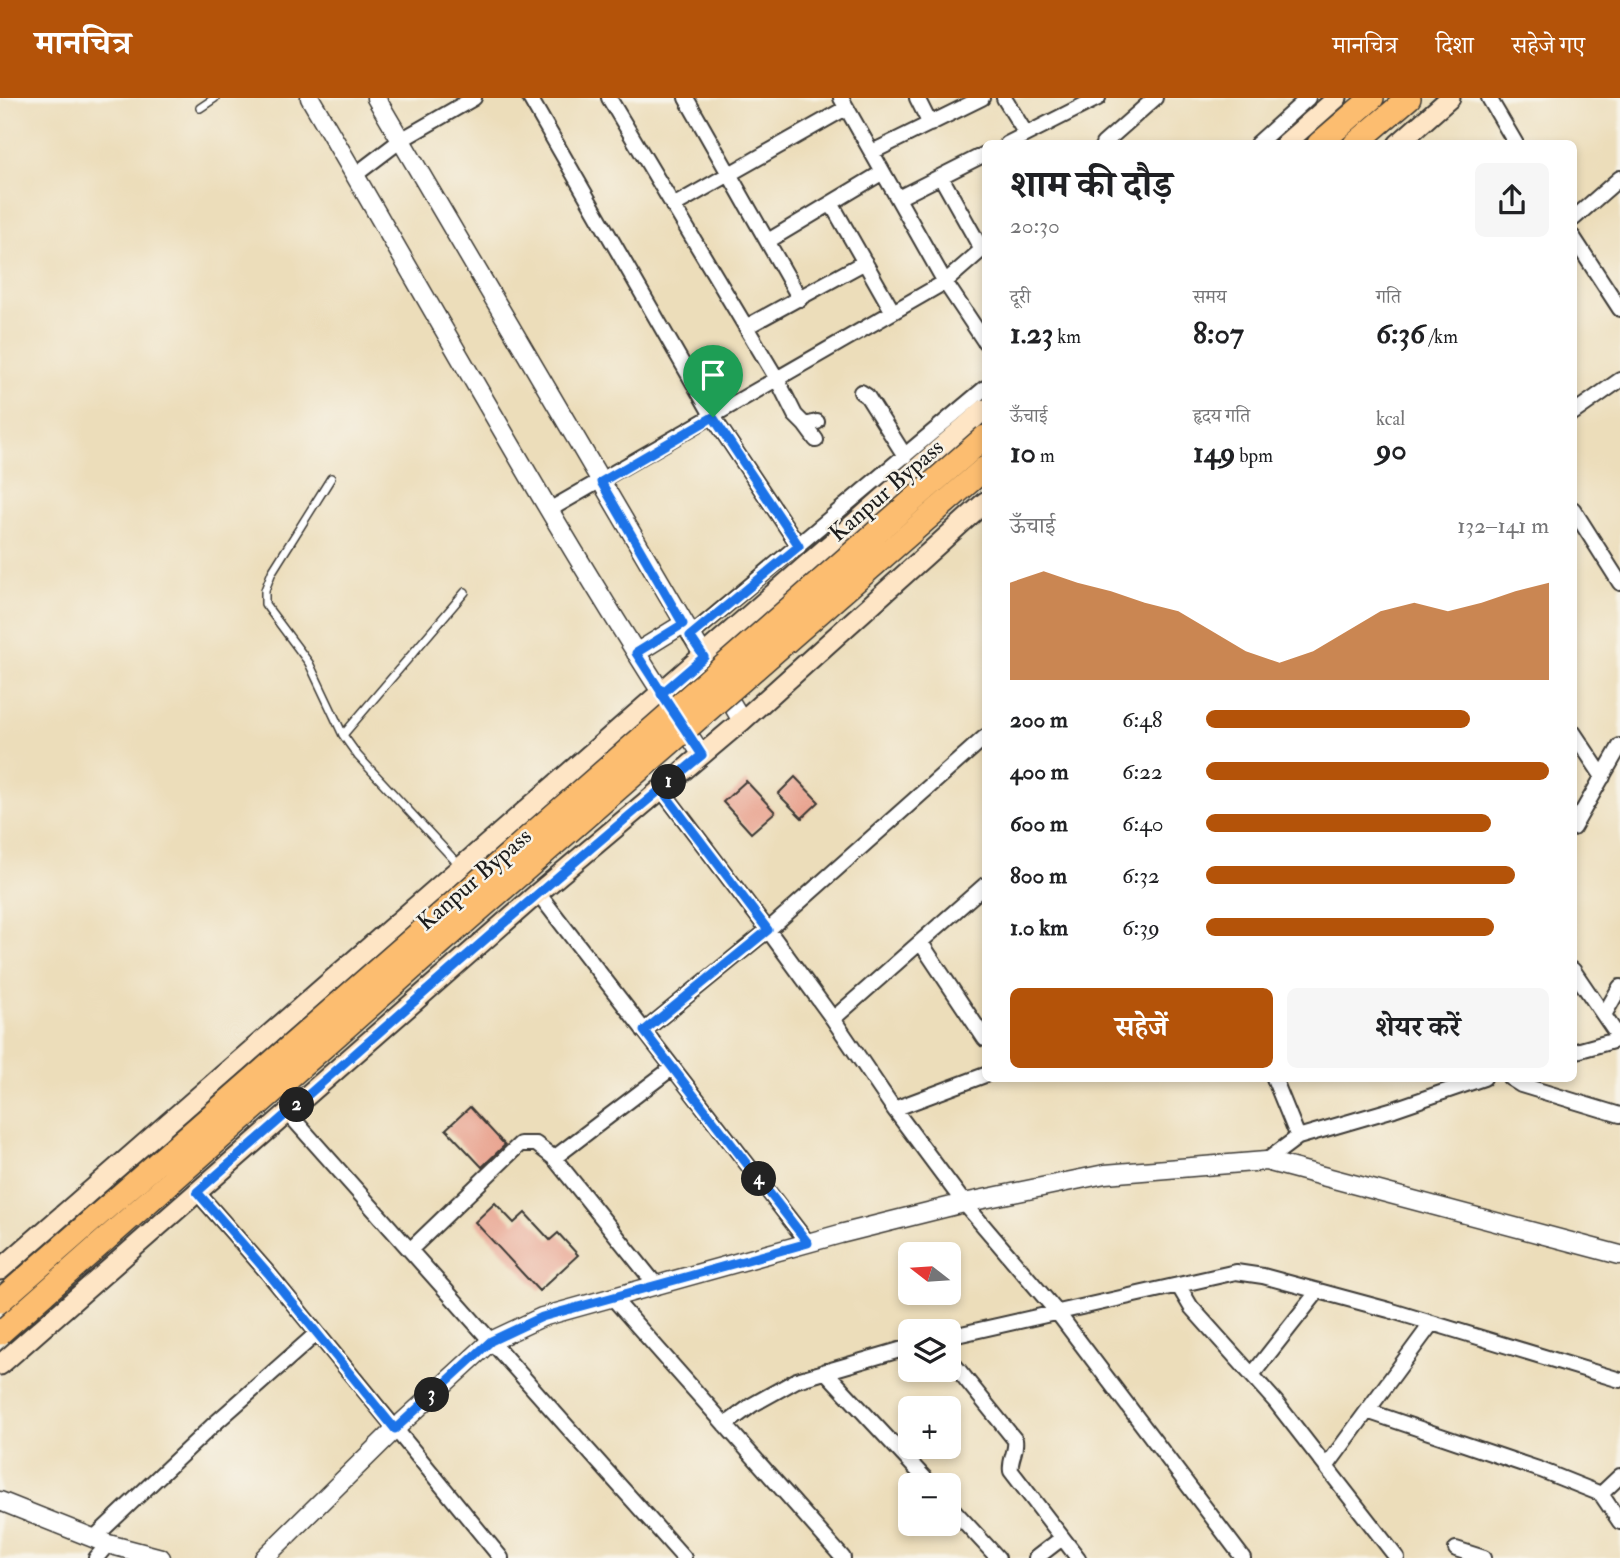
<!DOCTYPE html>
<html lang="hi">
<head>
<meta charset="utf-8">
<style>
  body { margin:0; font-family:"IM FELL Double Pica","Noto Serif Devanagari",serif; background:#f6f6f6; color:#202124; height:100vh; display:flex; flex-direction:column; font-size:26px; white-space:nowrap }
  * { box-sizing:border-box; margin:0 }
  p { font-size:23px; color:#757577 }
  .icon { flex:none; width:38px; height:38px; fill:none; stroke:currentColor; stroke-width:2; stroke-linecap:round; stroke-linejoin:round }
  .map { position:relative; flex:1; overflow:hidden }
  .panel { position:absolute; left:982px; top:42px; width:595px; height:942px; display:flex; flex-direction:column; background:#fff; border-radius:10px; box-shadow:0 4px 10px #0003 }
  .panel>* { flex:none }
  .needle { width:46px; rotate:287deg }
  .buttons { position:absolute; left:898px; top:1144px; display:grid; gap:14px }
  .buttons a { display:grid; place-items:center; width:63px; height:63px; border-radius:10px; background:#fff; box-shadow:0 4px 10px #0003; font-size:35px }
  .pin { position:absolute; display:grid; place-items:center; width:60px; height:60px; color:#fff; margin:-72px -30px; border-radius:50% 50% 50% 0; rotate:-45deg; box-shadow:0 0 7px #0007 }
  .pin .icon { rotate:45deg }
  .km { position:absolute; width:35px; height:35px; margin:-18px; border-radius:50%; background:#222; color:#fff; font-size:19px; line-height:35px; text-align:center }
  .round { display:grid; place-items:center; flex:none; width:74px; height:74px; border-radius:10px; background:#f6f6f6 }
  .headline { display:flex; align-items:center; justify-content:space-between; height:119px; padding:0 28px }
  h1 { font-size:38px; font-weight:700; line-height:52px }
  .stats { display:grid; grid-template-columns:repeat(3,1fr); gap:10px; height:119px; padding:7px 28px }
  .stats div { display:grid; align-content:center }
  .stats b { font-size:30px; font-weight:700 }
  .stats small { font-size:19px; font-weight:400 }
  .stats p { font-size:19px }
  .chart { height:196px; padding:14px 28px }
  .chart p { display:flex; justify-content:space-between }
  .chart svg { width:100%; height:126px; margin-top:7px; fill:#b45309; opacity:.7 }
  .action { display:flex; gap:14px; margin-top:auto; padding:14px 28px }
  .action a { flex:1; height:80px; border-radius:10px; background:#b45309; color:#fff; font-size:28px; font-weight:700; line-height:80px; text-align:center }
  .action a+a { background:#f6f6f6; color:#202124 }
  ul { padding:0 28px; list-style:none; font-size:23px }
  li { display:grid; grid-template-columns:112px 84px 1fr; align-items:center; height:52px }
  li i { height:18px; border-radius:9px; background:#b45309 }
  header { display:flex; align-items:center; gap:42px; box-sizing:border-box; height:98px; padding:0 35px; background:#b45309; color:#fff }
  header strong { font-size:33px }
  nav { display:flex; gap:38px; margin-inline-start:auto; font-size:24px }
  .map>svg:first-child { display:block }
  .building { fill:#e9a491 }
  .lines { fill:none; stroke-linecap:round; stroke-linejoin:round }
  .service-casing { stroke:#3b3934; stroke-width:10 }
  .minor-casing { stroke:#3b3934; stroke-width:18 }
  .tertiary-casing { stroke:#3b3934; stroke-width:21 }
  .secondary-casing { stroke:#3b3934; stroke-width:23 }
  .trunk-casing { stroke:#3b3934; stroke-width:26 }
  .service { stroke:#fff; stroke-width:7 }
  .minor { stroke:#fff; stroke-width:14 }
  .tertiary { stroke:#fff; stroke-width:18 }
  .secondary { stroke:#fee5c5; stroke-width:19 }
  .trunk { stroke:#fcbd6f; stroke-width:23 }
  .trunk-bridge-casing { stroke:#3b3934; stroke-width:26; stroke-linecap:butt }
  .trunk-bridge { stroke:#fcbd6f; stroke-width:23 }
  .route-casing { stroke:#fff; stroke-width:14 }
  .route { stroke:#1a73e8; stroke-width:9 }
  .labels { text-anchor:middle; stroke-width:5; stroke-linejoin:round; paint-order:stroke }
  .street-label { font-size:24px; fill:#1c1c1c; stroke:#f7f3e8 }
</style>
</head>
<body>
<header>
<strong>मानचित्र</strong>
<nav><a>मानचित्र</a><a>दिशा</a><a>सहेजे गए</a></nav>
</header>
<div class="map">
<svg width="1620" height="1460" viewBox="0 0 1620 1460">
  <rect width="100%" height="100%" fill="#f7f3e8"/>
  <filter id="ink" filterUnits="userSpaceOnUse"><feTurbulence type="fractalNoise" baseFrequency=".0143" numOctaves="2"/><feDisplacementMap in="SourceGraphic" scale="14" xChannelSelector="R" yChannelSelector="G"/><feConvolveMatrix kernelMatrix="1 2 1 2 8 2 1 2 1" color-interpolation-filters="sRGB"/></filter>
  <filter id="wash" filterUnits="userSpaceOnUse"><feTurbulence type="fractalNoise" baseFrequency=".00686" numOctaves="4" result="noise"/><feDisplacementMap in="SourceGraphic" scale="28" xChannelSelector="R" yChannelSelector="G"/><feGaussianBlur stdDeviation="1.57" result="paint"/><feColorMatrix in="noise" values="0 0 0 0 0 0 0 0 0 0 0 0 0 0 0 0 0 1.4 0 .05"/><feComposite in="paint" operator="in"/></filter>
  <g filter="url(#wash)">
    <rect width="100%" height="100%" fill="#ecddba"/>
    <g id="blocks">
      <path class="building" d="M795,679l24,25 -17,16 -24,-24z
        M746,683l29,31 -24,21 -28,-31z
        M470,1009l35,38 -23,22 -36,-38z
        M495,1105l19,20 11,-10 25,27 8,-7 20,22 -39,36 -64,-69z"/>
    </g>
  </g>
  <g filter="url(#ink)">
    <use href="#blocks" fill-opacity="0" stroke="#3b3934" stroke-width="2"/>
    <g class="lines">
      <g class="service-casing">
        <path id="service" d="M200,10l15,-10
          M331,380l-59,94 -7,18v14l44,59 34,72 15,21 102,110
          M343,637l122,-143"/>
      </g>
      <g class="minor-casing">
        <path id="minor" d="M530,0l183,319 86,129
          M609,0l168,281 18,36 10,10 12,-3
          M686,0l114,201
          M841,0l104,184 40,60
          M917,0l13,26
          M1004,0l22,36
          M1489,0l27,46
          M1007,46l91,-46
          M1103,46l52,-46
          M1257,46l51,-46
          M872,54l110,-54
          M355,77l46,-35 73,-42
          M941,79l41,73
          M898,100l87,-44
          M831,105l62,109
          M673,108l173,-98
          M1573,121l47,-41
          M1573,139l47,72
          M768,143l115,-69
          M746,229l119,-65
          M861,294l6,4 38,60
          M1573,315l47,-33
          M805,327l11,15
          M1573,411l47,74
          M549,412l396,-228 40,-35
          M690,538l295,-248
          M1573,634l30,45
          M661,691l107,141 65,89 61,90 70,94 93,109 186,246
          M1573,730l47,-82
          M538,795l270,350
          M921,845l64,96
          M1573,872l47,69
          M1604,917l16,-28
          M833,921l152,-134
          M644,933l124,-101 217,-193
          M1573,954l47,-13
          M1274,980l24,59
          M1510,980l11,7 99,30
          M894,1011l91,-34
          M288,1015l396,445
          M554,1060l118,-90
          M1266,1063l32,-24 96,-28 90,-31
          M197,1094l71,81 233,285
          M410,1152l110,-106h16l18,14 102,127
          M1178,1187l13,22 84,94 122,157
          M612,1199l231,261
          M948,1239l288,-65 27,4 126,34 231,70
          M948,1259l67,83c2,11 -6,20 -4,31l67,87
          M825,1273l107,115
          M1252,1277l66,-84
          M1367,1313l174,59 60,24 19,-18
          M725,1327l27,-20 45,-25 113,-33
          M1326,1369l106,-144
          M1601,1396l19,28
          M948,1406l50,54
          M95,1439l117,-111 104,-92
          M1456,1451l28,9
          M96,1460l12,-14
          M1036,1460l26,-20"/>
      </g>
      <g class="tertiary-casing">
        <path id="tertiary" d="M310,0c129,220 251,444 392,657
          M376,0l366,623
          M636,555l47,-29
          M0,1403l108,43 53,14
          M264,1460l131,-129 96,-88 51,-24 298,-83 124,-31 141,-29 161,-13 354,94"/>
      </g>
      <g class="secondary-casing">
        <path id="secondary" d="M1285,46l52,-46
          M1398,46l52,-46
          M0,1172l985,-861
          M0,1267l538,-472 204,-172 243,-219"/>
      </g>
      <g class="trunk-casing">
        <path id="trunk" d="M1319,46l53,-46
          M1355,46l54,-46"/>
      </g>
      <use href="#service" class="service"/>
      <use href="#minor" class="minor"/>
      <use href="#tertiary" class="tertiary"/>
      <use href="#secondary" class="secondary"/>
      <use href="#trunk" class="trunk"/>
      <g class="trunk-bridge-casing">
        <path id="trunk-bridge" d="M0,1203l985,-864
          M0,1235l442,-391 543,-474"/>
      </g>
      <use href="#trunk-bridge" class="trunk-bridge"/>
    </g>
  </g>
  <g class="lines" filter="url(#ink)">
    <g class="route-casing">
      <path id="route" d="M713,319l86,129 -109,90 14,21 -43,37 41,61c-172,142 -337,291 -505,437l71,81 127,156 96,-88 51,-24 266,-74 -164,-212 124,-101 -107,-141 41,-34 -66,-102 47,-29 -82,-142 112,-65"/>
    </g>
    <use href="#route" class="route"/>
  </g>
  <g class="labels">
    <g class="street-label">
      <text transform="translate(886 392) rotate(-41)" y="8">Kanpur Bypass</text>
      <text transform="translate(474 781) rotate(-41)" y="8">Kanpur Bypass</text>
    </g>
  </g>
</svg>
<div class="buttons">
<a><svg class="needle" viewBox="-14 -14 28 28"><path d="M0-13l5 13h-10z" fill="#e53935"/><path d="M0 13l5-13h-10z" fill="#757577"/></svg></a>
<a><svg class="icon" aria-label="layers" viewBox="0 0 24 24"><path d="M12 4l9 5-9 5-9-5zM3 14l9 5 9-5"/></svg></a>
<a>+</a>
<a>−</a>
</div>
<div class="pin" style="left:713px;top:319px;background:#1e9e55"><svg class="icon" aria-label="arrive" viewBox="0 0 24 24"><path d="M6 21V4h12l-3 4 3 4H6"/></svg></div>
<b class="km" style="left:669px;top:684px">1</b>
<b class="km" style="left:297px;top:1007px">2</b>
<b class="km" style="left:432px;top:1297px">3</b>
<b class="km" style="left:759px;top:1081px">4</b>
<section class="panel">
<div class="headline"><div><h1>शाम की दौड़</h1><p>20:30</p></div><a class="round"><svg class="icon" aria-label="share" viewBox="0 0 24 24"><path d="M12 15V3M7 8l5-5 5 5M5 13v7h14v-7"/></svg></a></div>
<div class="stats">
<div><p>दूरी</p><b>1.23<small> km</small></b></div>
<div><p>समय</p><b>8:07</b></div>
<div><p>गति</p><b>6:36<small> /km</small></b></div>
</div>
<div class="stats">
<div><p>ऊँचाई</p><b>10<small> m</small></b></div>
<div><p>हृदय गति</p><b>149<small> bpm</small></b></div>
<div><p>kcal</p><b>90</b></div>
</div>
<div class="chart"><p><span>ऊँचाई</span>132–141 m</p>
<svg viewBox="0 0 160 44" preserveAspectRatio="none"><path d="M0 44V10L10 6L20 10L30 13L40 17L50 20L60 27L70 34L80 38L90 34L100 27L110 20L120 17L130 20L140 17L150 13L160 10V44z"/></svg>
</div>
<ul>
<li><b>200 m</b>6:48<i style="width:77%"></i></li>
<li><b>400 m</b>6:22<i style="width:100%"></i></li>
<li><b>600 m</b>6:40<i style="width:83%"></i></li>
<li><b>800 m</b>6:32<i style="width:90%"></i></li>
<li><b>1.0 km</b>6:39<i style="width:84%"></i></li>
</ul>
<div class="action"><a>सहेजें</a><a>शेयर करें</a></div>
</section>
</div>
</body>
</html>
